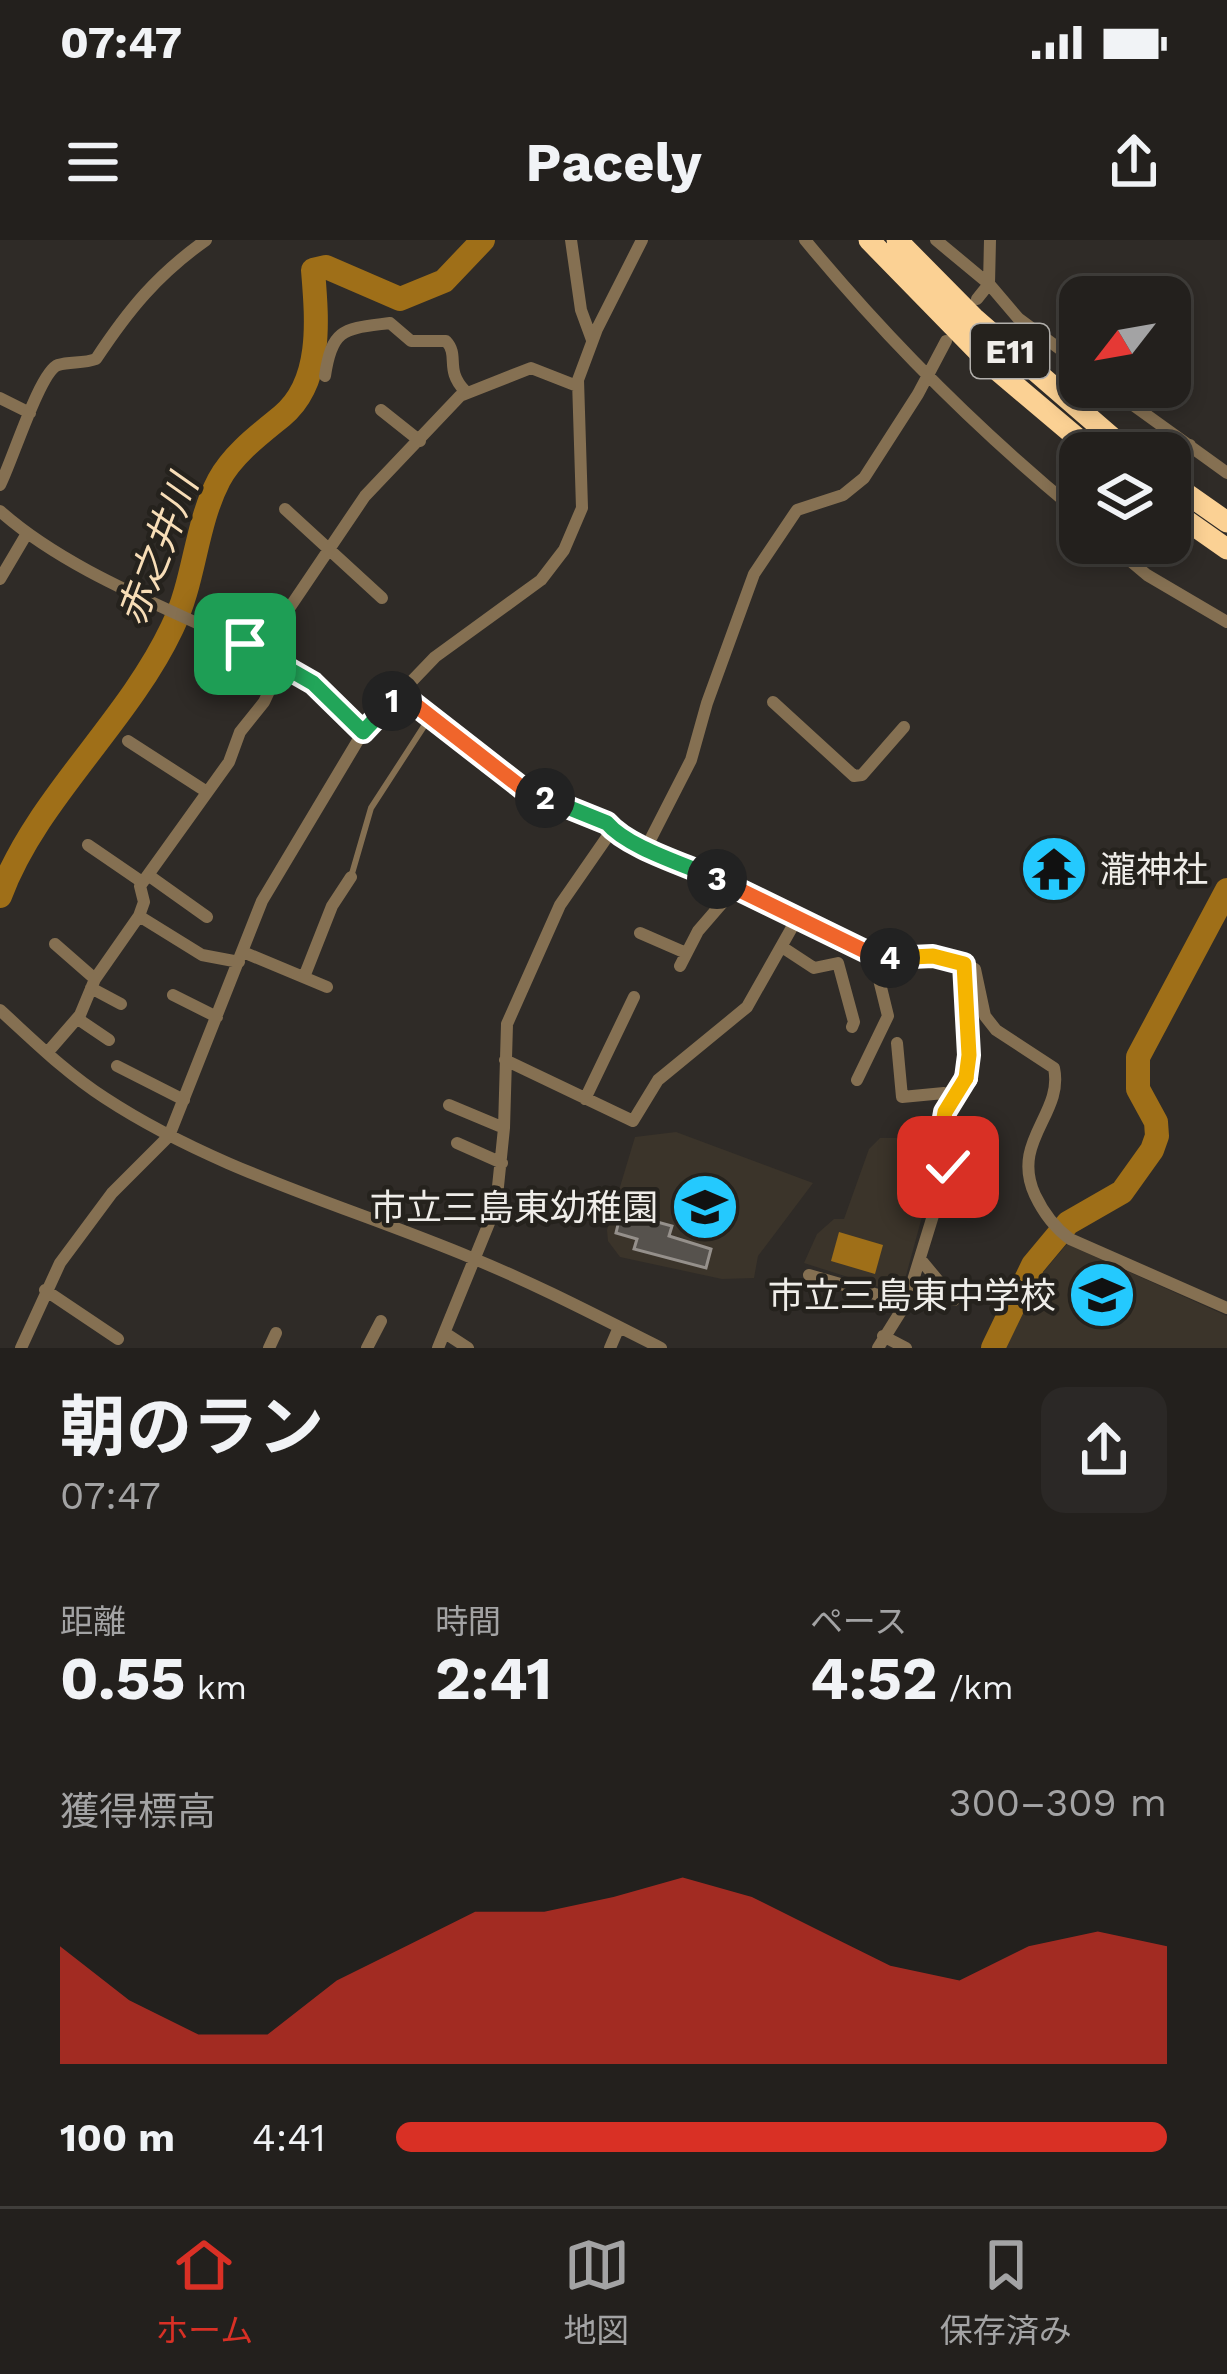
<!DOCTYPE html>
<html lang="ja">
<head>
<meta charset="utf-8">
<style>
  body { margin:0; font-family:"Work Sans","Noto Sans JP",sans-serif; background:#2b2826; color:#f1f3f6; height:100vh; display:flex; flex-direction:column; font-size:45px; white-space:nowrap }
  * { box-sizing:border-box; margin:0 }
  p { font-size:39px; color:#a3a3a4 }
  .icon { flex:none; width:66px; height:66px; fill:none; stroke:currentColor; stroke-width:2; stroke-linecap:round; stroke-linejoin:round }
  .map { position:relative; height:1108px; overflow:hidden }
  .sheet { display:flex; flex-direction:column; background:#23201d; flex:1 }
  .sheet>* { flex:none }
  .needle { width:78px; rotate:239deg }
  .fabs { position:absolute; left:1059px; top:36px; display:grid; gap:24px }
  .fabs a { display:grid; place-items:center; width:132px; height:132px; border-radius:24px; background:#23201d; box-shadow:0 6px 18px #0003,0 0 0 3px #403e3b; font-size:60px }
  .pin { position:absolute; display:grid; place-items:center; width:102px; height:102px; color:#fff; margin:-51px; border-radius:24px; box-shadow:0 6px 18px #0006 }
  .km { position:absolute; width:60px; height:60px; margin:-30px; border-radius:50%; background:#222; color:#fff; font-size:33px; line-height:60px; text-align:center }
  .round { display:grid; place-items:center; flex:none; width:126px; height:126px; border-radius:24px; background:#2b2826 }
  .overview { display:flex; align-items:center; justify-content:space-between; height:204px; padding:0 60px }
  h1 { font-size:66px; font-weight:700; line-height:90px }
  .figures { display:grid; grid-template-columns:repeat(3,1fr); gap:18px; height:204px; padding:12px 60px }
  .figures div { display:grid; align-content:center }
  .figures b { font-size:60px; font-weight:700 }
  .figures small { font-size:33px; font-weight:400 }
  .figures p { font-size:33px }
  .chart { height:336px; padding:24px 60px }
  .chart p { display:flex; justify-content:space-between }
  .chart svg { width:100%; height:216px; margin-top:12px; fill:#d93025; opacity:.7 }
  ul { padding:0 60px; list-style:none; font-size:39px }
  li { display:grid; grid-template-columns:192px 144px 1fr; align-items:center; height:90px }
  li i { height:30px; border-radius:15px; background:#d93025 }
  .status { display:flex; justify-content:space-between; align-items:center; height:84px; padding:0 60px; background:#23201d; direction:ltr }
  .status svg { height:33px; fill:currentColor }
  header { display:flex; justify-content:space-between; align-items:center; height:156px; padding:0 60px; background:#23201d; font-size:54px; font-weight:700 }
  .menu { display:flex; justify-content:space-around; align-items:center; height:168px; border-top:3px solid #403e3b; background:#23201d; font-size:33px; color:#a3a3a4 }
  .menu a { display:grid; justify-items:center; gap:6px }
  .menu .active { color:#d93025 }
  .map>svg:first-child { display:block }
  .built { fill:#3b342a }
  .water { fill:#9f6f18 }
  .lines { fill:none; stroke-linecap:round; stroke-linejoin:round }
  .river { stroke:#9f6f18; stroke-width:24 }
  .building { fill:#56524d; stroke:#95908b; stroke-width:3 }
  .lane { stroke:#857052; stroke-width:6 }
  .street { stroke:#857052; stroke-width:12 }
  .highway { stroke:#fbd194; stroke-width:21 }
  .split-1-casing { stroke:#fff; stroke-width:24 }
  .split-2-casing { stroke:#fff; stroke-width:24 }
  .split-3-casing { stroke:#fff; stroke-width:24 }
  .split-4-casing { stroke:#fff; stroke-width:24 }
  .split-5-casing { stroke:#fff; stroke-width:24 }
  .split-6-casing { stroke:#fff; stroke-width:24 }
  .split-1 { stroke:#22a559; stroke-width:15 }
  .split-2 { stroke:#f0652b; stroke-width:15 }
  .split-3 { stroke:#22a559; stroke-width:15 }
  .split-4 { stroke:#f0652b; stroke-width:15 }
  .split-5 { stroke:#f5b400; stroke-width:15 }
  .split-6 { stroke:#f5b400; stroke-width:15 }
  .labels { text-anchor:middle; stroke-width:9; stroke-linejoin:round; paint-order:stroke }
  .shield { fill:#25221d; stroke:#b2b0ac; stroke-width:3 }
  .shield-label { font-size:33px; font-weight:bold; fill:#efede9 }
  .poi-label { font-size:36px; fill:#efede9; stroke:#25221d; text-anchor:end }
  .water-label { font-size:39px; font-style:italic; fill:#f7ddb7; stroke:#25221d }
</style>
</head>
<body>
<div class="status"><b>07:47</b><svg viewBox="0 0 49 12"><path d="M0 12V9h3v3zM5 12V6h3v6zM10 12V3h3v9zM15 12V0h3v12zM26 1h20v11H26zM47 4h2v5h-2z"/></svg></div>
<header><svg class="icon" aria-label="menu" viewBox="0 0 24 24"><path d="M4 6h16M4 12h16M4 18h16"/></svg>Pacely<svg class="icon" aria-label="share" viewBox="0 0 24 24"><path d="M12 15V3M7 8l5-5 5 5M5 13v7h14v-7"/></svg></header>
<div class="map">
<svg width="1227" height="1108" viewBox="0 0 1227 1108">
  <rect width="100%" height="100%" fill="#2f2b27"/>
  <path class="built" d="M676,892l137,51 -55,73 -4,22 -32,1 -102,-22 -12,-16 -1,-11 28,-93z
    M880,898h57l-2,31 -34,125 -97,-31 13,-29 17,-15h10l25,-70z
    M1067,1004l160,72v32h-221l24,-60z"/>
  <path class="water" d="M839,992l44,13 -8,29 -44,-13z"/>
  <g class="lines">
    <path class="river" d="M0,656c36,-97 127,-173 172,-268 23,-47 23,-102 47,-148 14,-26 41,-46 63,-64 41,-34 35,-97 31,-146l13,-3 74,32 44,-18 39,-41
      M993,1108l40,-83 35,-42 54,-31 30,-42 5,-14 -1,-14 -18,-33v-32l89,-167"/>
  </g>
  <path class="building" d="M621,972l51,14 -3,10 42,13 -5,19 -72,-19 3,-10 -21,-6z"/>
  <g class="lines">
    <path class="lane" d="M351,637l20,-69 59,-91"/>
    <path class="street" d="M571,0l10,70 11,30
      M805,0c82,99 175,192 275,274
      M936,0l53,44 29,34 62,46
      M977,59l12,-15 1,-44
      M325,136c7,-49 20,-47 65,-53l21,18h35c14,15 -2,28 19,50
      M1108,147l119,86
      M0,158l30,15
      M381,170l39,31
      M1173,219l17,-14
      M0,245c12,-23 40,-114 58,-120 12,-4 25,-1 38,-6 33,-50 61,-84 110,-119
      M285,269l97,89
      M0,271c81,72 206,109 302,164 23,14 42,38 61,57
      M1109,303l38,32 80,47
      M0,339l26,-44
      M259,413l106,-157 95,-100 71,-28 46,18
      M400,453l122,95 85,35 5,7 34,18 45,-88 16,-57 47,-129 43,-64 46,-15 21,-17 54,-84 28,-53
      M773,462l81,74 8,-1 42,-48
      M128,501l79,51
      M88,605l54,37
      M646,608l153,67 74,40 81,3 21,11 10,47 11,14 58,38c10,46 -44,73 -19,127 8,17 20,33 35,44l157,69
      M148,635l59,42
      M139,676l63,39 37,7
      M640,693l46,20
      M55,704l40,35
      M782,707l32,21 24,-5 16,59 -2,5
      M243,712l84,35
      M680,726l18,-35 38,-44
      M304,737l28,-71 19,-29
      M91,748l30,16
      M173,755l44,22
      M0,770c33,30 66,63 105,88 113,74 243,108 367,160 64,26 127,59 189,90
      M78,779l31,21
      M897,803l5,54 42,-4 11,6
      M47,813l33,-38 15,-36 44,-63 5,-14 -4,-16 89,-124 11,-30 24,-30 17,-36
      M505,820l128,61 25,-41 89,-73 52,-92
      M117,826l67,34
      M857,840l31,-64 -15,-61
      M585,859l49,-102
      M449,865l55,23
      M457,903l45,20
      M921,1020l33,40
      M809,1035l97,28
      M45,1050l73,49
      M445,1093l23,15
      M883,1096l23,12
      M21,1108l39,-85 52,-70 57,-57 93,-235 101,-169 72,-75 106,-77 23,-30 18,-42 -4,-128 19,-51 45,-89
      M269,1108l7,-15
      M367,1108l14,-27
      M438,1108l58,-142 8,-78 3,-104 53,-119 52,-75
      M610,1108l9,-21
      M878,1108l28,-45 42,-136 -6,-38 3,-17 23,-39 -4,-109"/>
    <path class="highway" d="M869,0l123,126 103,87
      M897,0l77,78 156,135
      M1170,242l57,40
      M1170,269l57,40"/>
  </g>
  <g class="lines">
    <g class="split-1-casing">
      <path id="split-1" d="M245,404l68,39 50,49 29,-31"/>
    </g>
    <g class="split-2-casing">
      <path id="split-2" d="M392,461l8,-8 122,95 23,10"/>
    </g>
    <g class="split-3-casing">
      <path id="split-3" d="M545,558l62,25c21,25 80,42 110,56"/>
    </g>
    <g class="split-4-casing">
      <path id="split-4" d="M717,639l156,76 17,3"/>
    </g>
    <g class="split-5-casing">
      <path id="split-5" d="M890,718l43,-2 31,8 5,91 -3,23"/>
    </g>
    <g class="split-6-casing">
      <path id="split-6" d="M948,927l-6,-38 3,-17 21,-34"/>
    </g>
    <use href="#split-1" class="split-1"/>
    <use href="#split-2" class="split-2"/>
    <use href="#split-3" class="split-3"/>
    <use href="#split-4" class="split-4"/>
    <use href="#split-5" class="split-5"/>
    <use href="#split-6" class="split-6"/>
  </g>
  <defs>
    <g id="temple-disc" transform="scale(3.45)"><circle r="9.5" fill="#24c9fe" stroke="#25221d"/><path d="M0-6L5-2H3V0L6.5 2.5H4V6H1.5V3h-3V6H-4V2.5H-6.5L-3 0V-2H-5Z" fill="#111"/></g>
    <g id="school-disc" transform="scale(3.45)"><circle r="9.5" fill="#24c9fe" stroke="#25221d"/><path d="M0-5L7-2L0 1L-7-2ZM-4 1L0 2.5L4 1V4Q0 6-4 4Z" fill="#111"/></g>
  </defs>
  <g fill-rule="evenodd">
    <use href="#temple-disc" x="1054" y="629"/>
    <use href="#school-disc" x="705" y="967"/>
    <use href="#school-disc" x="1102" y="1055"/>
  </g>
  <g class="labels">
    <rect class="shield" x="971" y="84" width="78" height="54" rx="9"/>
    <g class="shield-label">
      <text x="1010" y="123">E11</text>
    </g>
    <g class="poi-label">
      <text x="1100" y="642" text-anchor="start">瀧神社</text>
      <text x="658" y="980">市立三島東幼稚園</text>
      <text x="1056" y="1068">市立三島東中学校</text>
    </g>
    <g class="water-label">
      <text transform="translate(157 310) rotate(-69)" y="14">赤之井川</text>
    </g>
  </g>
</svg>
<div class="fabs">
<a><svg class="needle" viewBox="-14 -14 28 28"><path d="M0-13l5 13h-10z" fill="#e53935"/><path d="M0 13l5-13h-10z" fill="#a3a3a4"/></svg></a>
<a><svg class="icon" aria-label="layers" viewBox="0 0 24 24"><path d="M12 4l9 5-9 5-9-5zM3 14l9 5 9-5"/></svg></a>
</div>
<div class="pin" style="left:245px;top:404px;background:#1e9e55"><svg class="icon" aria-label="arrive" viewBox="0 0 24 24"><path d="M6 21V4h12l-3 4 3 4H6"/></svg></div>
<div class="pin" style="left:948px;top:927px;background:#d93025"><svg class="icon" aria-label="check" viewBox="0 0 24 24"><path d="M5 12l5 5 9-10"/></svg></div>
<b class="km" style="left:392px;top:461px">1</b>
<b class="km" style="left:545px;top:558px">2</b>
<b class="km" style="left:717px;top:639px">3</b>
<b class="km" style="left:890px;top:718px">4</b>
</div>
<section class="sheet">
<div class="overview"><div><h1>朝のラン</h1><p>07:47</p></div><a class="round"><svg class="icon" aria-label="share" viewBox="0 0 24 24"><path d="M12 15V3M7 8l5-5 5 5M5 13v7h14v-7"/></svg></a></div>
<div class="figures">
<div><p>距離</p><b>0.55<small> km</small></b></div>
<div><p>時間</p><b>2:41</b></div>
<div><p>ペース</p><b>4:52<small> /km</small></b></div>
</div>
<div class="chart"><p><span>獲得標高</span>300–309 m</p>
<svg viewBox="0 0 160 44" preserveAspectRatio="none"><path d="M0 44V20L10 31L20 38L30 38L40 27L50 20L60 13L70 13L80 10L90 6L100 10L110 17L120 24L130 27L140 20L150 17L160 20V44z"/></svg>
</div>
<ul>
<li><b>100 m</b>4:41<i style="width:100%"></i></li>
</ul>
</section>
<nav class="menu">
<a class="active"><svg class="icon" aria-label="home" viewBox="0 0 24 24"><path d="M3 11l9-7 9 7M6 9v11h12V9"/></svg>ホーム</a>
<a><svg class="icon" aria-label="map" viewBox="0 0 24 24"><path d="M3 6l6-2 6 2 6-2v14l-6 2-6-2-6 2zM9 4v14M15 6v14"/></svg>地図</a>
<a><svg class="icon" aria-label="saved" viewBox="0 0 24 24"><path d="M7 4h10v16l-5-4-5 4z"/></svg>保存済み</a>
</nav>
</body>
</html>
